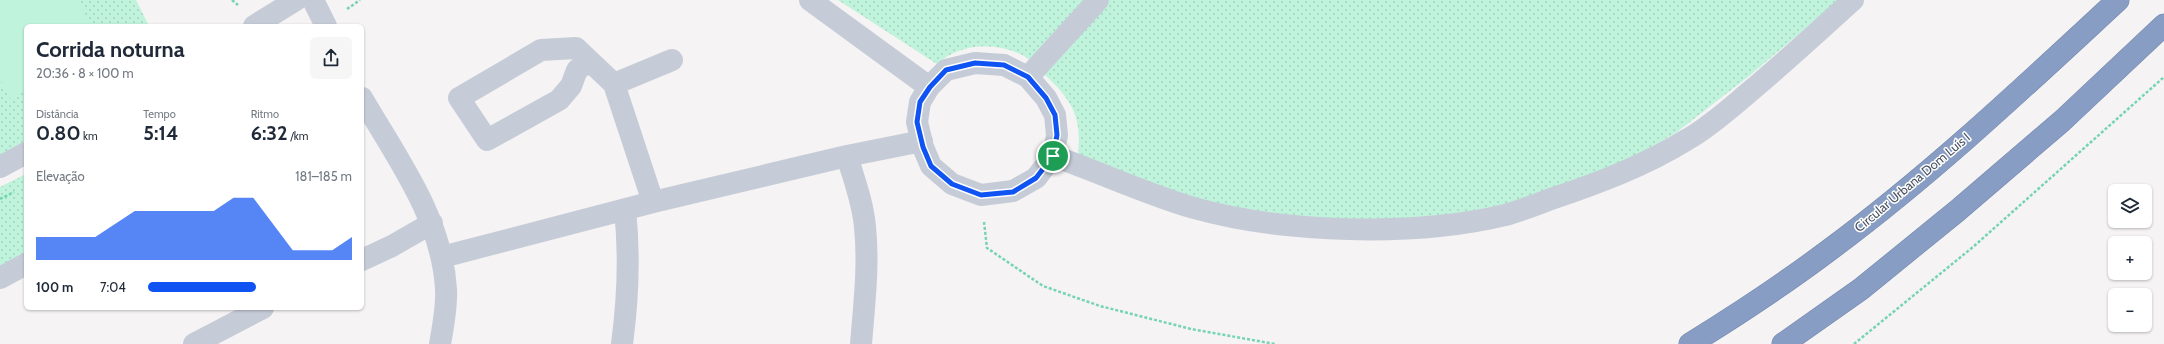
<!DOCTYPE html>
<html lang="pt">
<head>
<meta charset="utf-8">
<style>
  body { margin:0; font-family:Cabin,sans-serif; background:#f6f6f7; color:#1f2937; height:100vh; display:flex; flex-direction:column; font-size:15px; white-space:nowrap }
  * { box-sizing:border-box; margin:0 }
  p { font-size:13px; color:#747a83 }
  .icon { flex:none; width:22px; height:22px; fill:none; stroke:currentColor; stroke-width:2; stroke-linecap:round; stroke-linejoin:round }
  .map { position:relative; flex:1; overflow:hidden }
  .sheet { position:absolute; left:24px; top:24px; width:340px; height:286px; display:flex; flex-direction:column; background:#fff; border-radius:6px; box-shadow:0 1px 3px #0004 }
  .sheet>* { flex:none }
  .buttons { position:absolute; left:2108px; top:184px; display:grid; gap:8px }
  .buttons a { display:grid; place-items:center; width:44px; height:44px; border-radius:6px; background:#fff; box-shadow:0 1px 3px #0004; font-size:20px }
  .pin { position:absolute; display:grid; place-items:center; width:34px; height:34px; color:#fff; margin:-17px; border:2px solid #fff; border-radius:50%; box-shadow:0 1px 4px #0007 }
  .round { display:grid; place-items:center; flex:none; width:42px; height:42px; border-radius:6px; background:#f6f6f7 }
  .headline { display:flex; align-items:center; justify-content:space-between; height:68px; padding:0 12px }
  h1 { font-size:22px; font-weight:700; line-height:30px }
  .metrics { display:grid; grid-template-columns:repeat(3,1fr); gap:6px; height:68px; padding:4px 12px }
  .metrics div { display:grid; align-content:center }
  .metrics b { font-size:20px; font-weight:700 }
  .metrics small { font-size:11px; font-weight:400 }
  .metrics p { font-size:11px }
  .chart { height:112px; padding:8px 12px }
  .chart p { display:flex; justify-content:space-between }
  .chart svg { width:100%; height:72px; margin-top:4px; fill:#0f53f2; opacity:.7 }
  ul { padding:0 12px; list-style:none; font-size:13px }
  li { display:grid; grid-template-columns:64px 48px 1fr; align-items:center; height:30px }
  li i { height:10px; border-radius:5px; background:#0f53f2 }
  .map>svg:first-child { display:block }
  .green { fill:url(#green-dots) }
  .pitch { fill:#c0f3db }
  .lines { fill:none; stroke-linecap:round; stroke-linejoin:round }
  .highway-casing { stroke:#7387af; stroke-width:23 }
  .path { stroke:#75d4b2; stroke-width:2.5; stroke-dasharray:3 2; stroke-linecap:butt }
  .minor { stroke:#c6ccd7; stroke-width:22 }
  .highway { stroke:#889dc3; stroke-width:22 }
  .route-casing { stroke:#fff; stroke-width:8 }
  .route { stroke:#0f53f2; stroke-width:5 }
  .labels { text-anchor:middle; stroke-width:3; stroke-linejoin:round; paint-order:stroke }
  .street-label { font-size:13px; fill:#495262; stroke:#fff }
</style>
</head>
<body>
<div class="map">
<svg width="2164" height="344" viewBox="0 0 2164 344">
  <defs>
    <pattern id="green-dots" width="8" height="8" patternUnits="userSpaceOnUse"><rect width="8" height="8" fill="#c0f3db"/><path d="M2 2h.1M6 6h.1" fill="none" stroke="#a6d2be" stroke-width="1.8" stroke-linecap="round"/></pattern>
  </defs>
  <rect width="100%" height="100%" fill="#f5f3f3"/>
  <path class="green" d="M0,0h136l13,26h-123v114l-26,17z
    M838,0h1001l-90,76 -72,56 -51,30 -55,24 -70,19 -66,13 -90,4 -94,-10 -88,-21 -85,-33c1,-13 2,-27 -2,-40 -4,-16 -17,-30 -29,-41 -8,-7 -16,-18 -25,-22 -28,-14 -63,-11 -85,9z
    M26,174v79l-26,14v-80z"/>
  <path class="pitch" d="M0,0h78l13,26h-65v65l-16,8 -10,-20z"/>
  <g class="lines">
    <g class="highway-casing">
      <path id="highway" d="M1690,344c47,-29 94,-60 138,-93 103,-76 196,-164 290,-251
        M1783,344l78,-55 96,-78 105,-90 102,-96"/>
    </g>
    <path class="path" d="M232,0l6,5
      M347,9l13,-9
      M0,199l14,-7
      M984,222l3,26 56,38 57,20 91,23 84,15
      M1854,344l119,-97 191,-170"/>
    <path class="minor" d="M313,0l13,26
      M810,0l119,87
      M254,26l42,-26
      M589,61l-12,9 -6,16 -12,14 -72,40 -28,-42 82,-48 35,-2 38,36 39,118
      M975,63l29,2 24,12 18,21 9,17 2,20 -4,21 -17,22 -23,13 -32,4 -29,-11 -21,-18 -8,-19 -6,-25 3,-20 9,-15 17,-17z
      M1028,77l70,-77
      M614,84l58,-24
      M362,98c35,60 80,120 84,191 1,18 -3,38 -6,55
      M847,156l75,-15
      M1053,156c47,16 92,38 141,52 89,25 220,29 311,7 15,-4 30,-10 46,-16 48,-16 93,-33 137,-60 21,-12 40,-29 59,-45 36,-30 71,-62 106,-94
      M0,167l26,-14
      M442,257l211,-55 194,-46c7,23 16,47 18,71 4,39 -1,79 -4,117
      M362,260l30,-14 40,-23
      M0,278l26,-14
      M194,344l69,-36
      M622,344c6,-45 8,-88 3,-134"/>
    <use href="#highway" class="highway"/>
  </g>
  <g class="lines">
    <g class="route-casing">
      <path id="route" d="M975,63l29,2 24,12 18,21 9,17 2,20 -4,21 -17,22 -23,14 -32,3 -29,-11 -21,-18 -8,-19 -6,-25 3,-20 10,-15 16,-17z"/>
    </g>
    <use href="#route" class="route"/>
  </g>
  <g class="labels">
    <g class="street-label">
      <text transform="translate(1912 182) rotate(-40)" y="5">Circular Urbana Dom Luís I</text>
    </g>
  </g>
</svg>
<div class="buttons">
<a><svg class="icon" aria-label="layers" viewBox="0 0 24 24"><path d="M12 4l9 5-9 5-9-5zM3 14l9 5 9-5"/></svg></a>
<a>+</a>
<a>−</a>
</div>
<div class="pin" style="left:1053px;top:156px;background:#1e9e55"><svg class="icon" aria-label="arrive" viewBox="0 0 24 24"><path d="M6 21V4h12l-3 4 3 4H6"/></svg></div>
<section class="sheet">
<div class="headline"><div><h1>Corrida noturna</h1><p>20:36 · 8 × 100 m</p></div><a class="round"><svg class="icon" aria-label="share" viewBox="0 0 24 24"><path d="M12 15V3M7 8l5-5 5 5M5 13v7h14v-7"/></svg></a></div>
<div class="metrics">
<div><p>Distância</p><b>0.80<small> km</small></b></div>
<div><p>Tempo</p><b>5:14</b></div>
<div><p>Ritmo</p><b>6:32<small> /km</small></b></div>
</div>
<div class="chart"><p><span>Elevação</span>181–185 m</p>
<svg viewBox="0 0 160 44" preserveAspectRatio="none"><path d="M0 44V30L10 30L20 30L30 30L40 22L50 14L60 14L70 14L80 14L90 14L100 6L110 6L120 22L130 38L140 38L150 38L160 30V44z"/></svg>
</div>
<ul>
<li><b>100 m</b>7:04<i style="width:53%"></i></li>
</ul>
</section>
</div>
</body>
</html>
